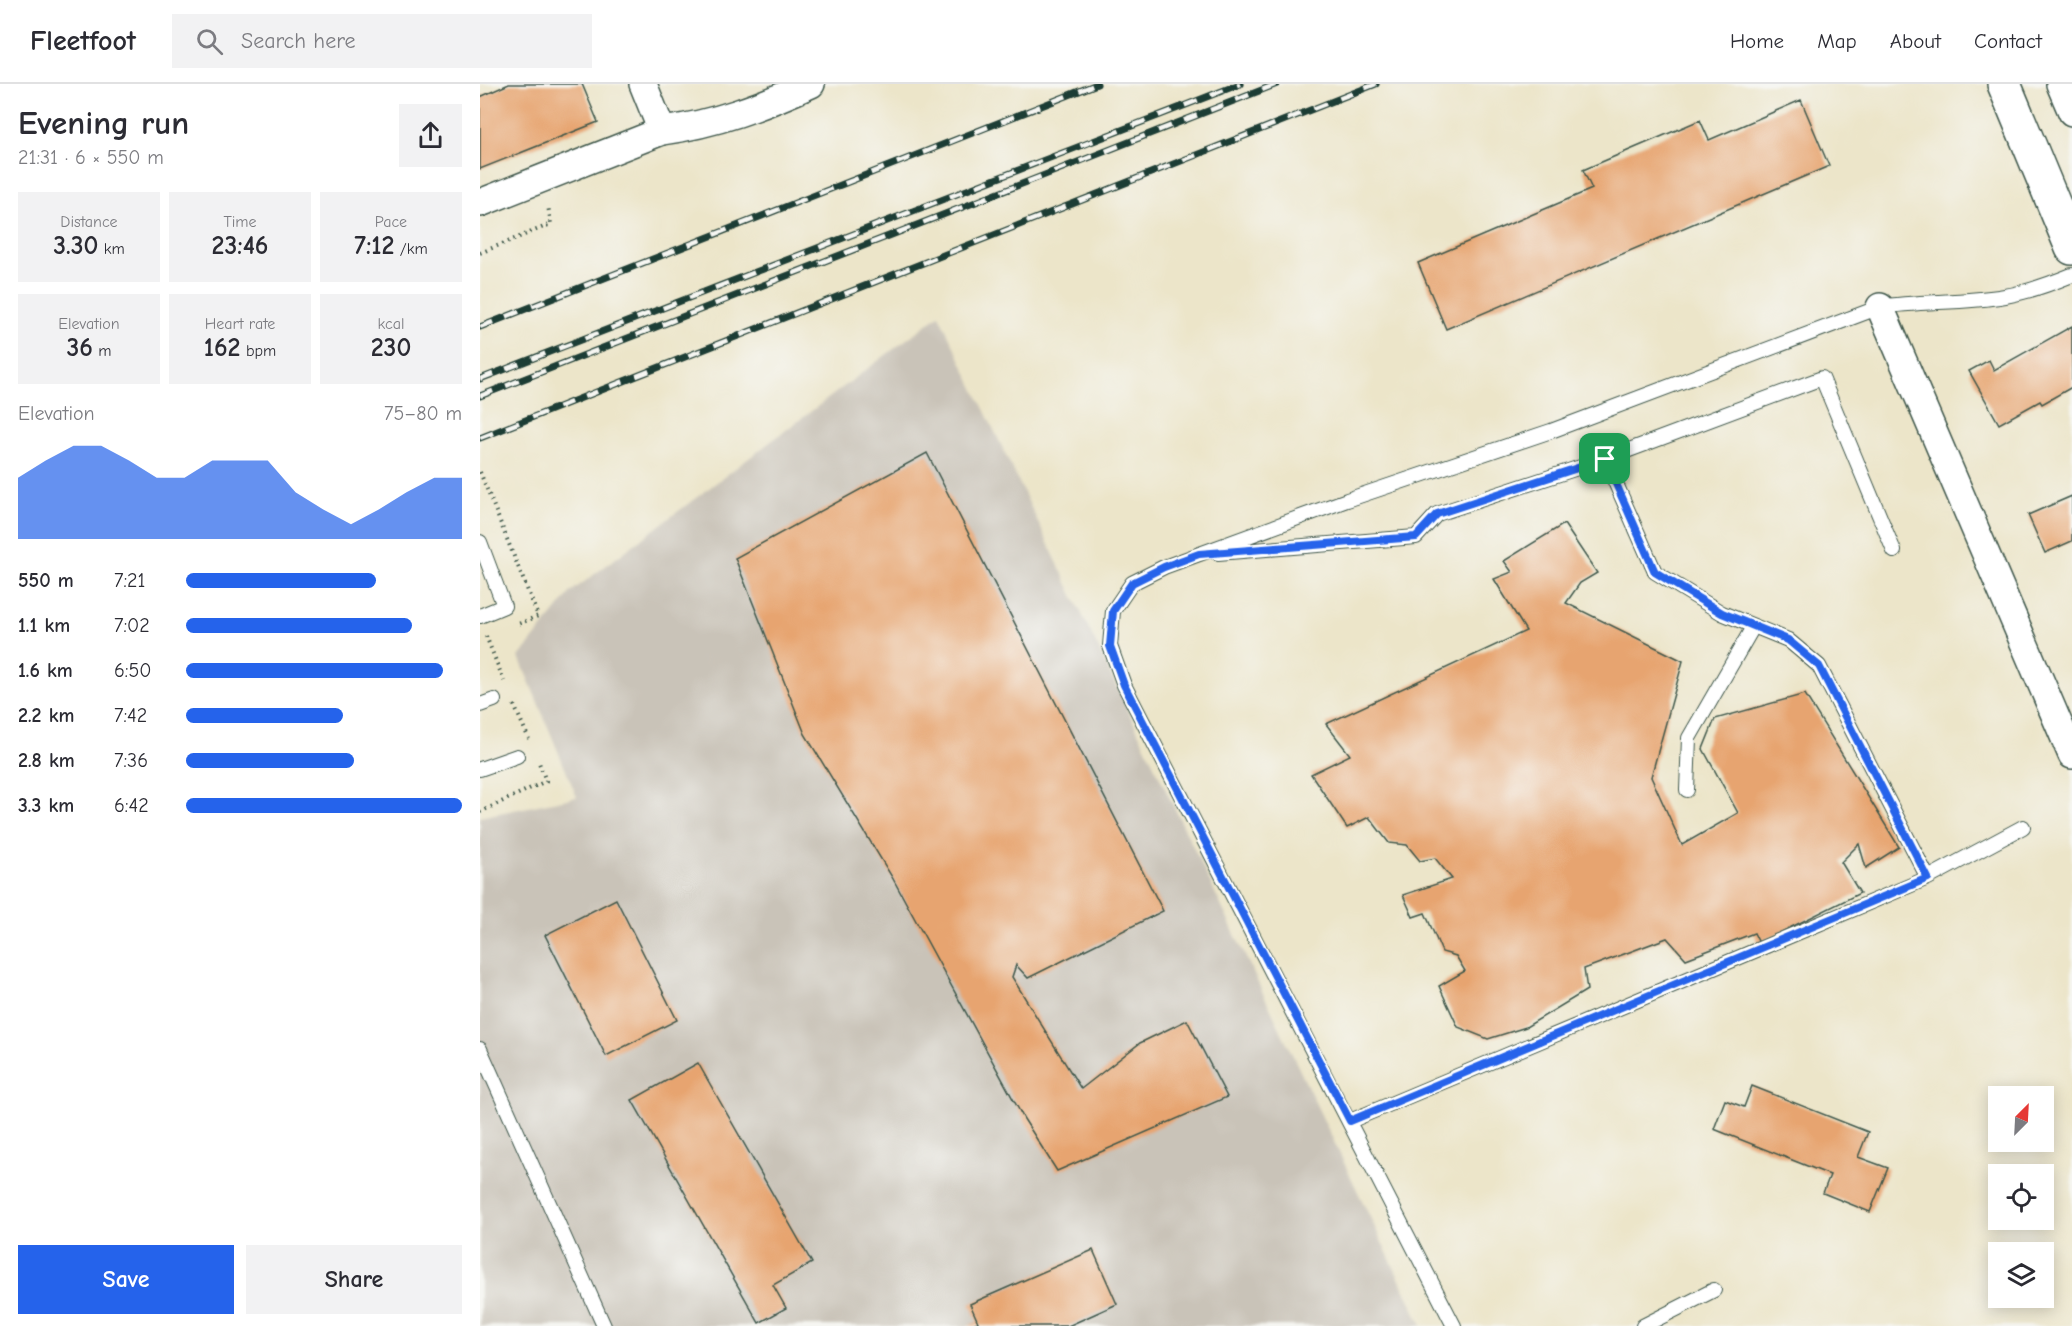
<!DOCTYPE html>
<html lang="en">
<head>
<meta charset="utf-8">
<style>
  body { margin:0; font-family:"Comic Neue",sans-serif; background:#f2f2f3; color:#2b2b33; height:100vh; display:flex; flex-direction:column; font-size:22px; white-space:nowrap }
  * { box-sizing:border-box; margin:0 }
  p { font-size:20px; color:#7c7c81 }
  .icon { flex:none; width:33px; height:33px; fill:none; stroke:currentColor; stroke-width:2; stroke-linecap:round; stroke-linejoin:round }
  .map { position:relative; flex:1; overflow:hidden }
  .panel { display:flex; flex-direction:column; background:#fff; width:480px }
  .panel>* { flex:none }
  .needle { width:39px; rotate:24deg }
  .fabs { position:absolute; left:1508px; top:1002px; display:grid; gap:12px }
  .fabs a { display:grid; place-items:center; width:66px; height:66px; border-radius:0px; background:#fff; box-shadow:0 3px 15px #0003; font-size:30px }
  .pin { position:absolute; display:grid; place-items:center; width:51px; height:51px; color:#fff; margin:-26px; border-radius:12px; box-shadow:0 3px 9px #0006 }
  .round { display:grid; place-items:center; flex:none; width:63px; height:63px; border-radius:0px; background:#f2f2f3 }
  .overview { display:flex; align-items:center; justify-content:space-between; height:102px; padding:0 18px }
  h1 { font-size:33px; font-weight:600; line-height:45px }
  .metrics { display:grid; grid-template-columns:repeat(3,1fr); gap:9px; height:102px; padding:6px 18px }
  .metrics div { display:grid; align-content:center; border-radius:0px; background:#f2f2f3; text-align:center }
  .metrics b { font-size:26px; font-weight:600 }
  .metrics small { font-size:16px; font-weight:400 }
  .metrics p { font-size:16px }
  .chart { height:168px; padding:12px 18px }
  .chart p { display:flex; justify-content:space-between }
  .chart svg { width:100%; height:108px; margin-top:6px; fill:#2563eb; opacity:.7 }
  .button { display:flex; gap:12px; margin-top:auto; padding:12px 18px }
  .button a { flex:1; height:69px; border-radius:0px; background:#2563eb; color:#fff; font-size:24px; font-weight:600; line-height:69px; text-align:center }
  .button a+a { background:#f2f2f3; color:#2b2b33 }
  ul { padding:0 18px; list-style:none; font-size:20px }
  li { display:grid; grid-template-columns:96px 72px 1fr; align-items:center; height:45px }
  li i { height:15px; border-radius:8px; background:#2563eb }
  header { display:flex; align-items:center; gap:36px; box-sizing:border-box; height:84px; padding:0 30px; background:#fff; border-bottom:2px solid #e1e1e2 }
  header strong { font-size:28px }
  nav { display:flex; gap:33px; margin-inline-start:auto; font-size:21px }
  .search { width:420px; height:54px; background:#f2f2f3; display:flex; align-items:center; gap:15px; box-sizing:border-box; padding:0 21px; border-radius:0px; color:#7c7c81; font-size:22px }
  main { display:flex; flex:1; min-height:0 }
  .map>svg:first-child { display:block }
  .industrial { fill:#c9c3b8 }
  .building { fill:#e7a46f }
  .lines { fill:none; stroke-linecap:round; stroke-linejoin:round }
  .lane-casing { stroke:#3e564a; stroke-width:16 }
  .street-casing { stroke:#3e564a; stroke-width:30 }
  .secondary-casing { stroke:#3e564a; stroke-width:36 }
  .path { stroke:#3e564a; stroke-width:4; stroke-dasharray:1.5 4.5; stroke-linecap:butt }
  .lane { stroke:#fff; stroke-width:14 }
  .street { stroke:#fff; stroke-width:27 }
  .secondary { stroke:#fff; stroke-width:33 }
  .rail-casing { stroke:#1f3d34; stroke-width:7 }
  .rail { stroke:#f6f6f2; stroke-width:4.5; stroke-dasharray:14; stroke-linecap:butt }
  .route-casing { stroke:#fff; stroke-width:12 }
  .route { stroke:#2563eb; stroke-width:8 }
</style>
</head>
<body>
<header>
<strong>Fleetfoot</strong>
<div class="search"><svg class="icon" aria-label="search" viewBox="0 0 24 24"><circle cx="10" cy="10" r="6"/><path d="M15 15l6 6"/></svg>Search here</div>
<nav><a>Home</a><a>Map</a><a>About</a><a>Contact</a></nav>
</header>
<main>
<section class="panel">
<div class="overview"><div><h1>Evening run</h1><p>21:31 · 6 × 550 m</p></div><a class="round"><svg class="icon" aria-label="share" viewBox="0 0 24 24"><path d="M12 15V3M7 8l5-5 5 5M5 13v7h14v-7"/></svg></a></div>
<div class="metrics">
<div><p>Distance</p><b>3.30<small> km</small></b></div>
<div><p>Time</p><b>23:46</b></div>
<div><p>Pace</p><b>7:12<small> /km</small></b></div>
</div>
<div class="metrics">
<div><p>Elevation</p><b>36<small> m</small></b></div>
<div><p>Heart rate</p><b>162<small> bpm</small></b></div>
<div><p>kcal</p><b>230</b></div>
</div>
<div class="chart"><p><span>Elevation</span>75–80 m</p>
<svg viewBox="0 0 160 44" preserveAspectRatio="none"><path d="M0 44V19L10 12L20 6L30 6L40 12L50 19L60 19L70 12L80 12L90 12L100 25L110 32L120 38L130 32L140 25L150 19L160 19V44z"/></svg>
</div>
<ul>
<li><b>550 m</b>7:21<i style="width:69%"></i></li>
<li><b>1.1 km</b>7:02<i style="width:82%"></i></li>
<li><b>1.6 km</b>6:50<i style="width:93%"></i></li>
<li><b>2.2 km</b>7:42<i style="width:57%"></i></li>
<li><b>2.8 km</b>7:36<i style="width:61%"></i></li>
<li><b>3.3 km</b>6:42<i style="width:100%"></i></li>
</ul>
<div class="button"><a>Save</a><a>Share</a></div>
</section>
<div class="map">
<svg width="1592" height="1242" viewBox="0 0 1592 1242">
  <rect width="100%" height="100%" fill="#f6f6f2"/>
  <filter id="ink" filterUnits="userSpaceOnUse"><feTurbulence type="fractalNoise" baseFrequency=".0167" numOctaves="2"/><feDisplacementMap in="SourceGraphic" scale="12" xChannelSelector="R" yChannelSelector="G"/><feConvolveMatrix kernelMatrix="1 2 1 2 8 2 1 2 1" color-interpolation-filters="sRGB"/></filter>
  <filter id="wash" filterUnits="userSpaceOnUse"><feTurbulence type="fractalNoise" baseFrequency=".008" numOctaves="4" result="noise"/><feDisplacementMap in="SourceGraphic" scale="24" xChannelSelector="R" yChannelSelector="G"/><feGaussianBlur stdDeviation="1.35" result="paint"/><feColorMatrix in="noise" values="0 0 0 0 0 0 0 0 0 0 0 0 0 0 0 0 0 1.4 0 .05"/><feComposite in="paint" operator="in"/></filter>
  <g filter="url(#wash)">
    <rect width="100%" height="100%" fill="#ece5c9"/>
    <path class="industrial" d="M459,231l483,1011h-942v-509l97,-20 -58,-140 52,-65z"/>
    <g id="blocks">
      <path class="building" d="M29,0h73l16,38 -118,47v-72z
        M1321,16l28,66 -383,163 -28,-66 174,-74 -9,-19 117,-50 9,20z
        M1592,242v61l-30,17 -2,-3 -41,23 -30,-53 20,-11 5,10z
        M447,369l236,458 -135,67 -12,-13 -4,12 69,112 59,-46 47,-23 40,77 -170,74 -33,-52 -132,-242 -87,-143 -70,-176z
        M1592,412v45l-27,12 -17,-38z
        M1084,440l33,49 -17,10 -14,20 117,58 -32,116 31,68 56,-32 -35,-64 12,-30 90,-25 94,153 -33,21 -7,-24 -18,18 19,31 -101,50 -5,-10 -68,26 -19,-21 -83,31 3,21 -61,37 -38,12 -30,-12 -19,-41 26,-15 -9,-15 -14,-4 -17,-39 -12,4 -10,-22 49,-16 -17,-21 -15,3 -13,-16 -18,-2 -20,-26 -22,11 -36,-54 39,-19 -24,-31 200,-93 -32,-52 18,-7 -8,-11z
        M136,815l61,121 -71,36 -61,-121z
        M218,979l114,200 -39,22 13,23 -27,15 -127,-223z
        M1272,1002l116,46 -10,25 30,11 -18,44 -47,-19 7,-18 -116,-46 11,-29 19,7z
        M613,1166l24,54 -49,22h-100l10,-4 -8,-18z"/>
    </g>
  </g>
  <g filter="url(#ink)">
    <use href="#blocks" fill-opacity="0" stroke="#3e564a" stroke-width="1.5"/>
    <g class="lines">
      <g class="lane-casing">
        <path id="lane" d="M1125,375l50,113 67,41 66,27 31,26 109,212
          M0,458l24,64 -24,10
          M738,469l198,-16 21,-23 168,-55 217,-81 72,173
          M0,621l14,-5
          M0,685l37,-13
          M1207,706l2,-52 64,-111
          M0,965l124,277
          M870,1037l578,-243 95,-51
          M974,1242l-330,-641 -14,-39 3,-35 19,-28 32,-16 183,-67 204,-69 329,-124c41,-6 84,-4 125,-11 23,-4 45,-12 67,-21
          M1163,1242l71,-36"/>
      </g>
      <g class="street-casing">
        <path id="street" d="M163,0l19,47
          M1580,0l12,28
          M0,119l182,-72c53,-7 100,-25 149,-47
          M1400,223l192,448"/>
      </g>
      <g class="secondary-casing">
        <path id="secondary" d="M1524,0l68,164"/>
      </g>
      <path class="path" d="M0,169l71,-29 -3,-18
        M0,388l58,144 -22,9
        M6,552l18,45
        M34,621l15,34
        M0,728l66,-31 -8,-21"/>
      <use href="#lane" class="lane"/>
      <use href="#street" class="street"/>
      <use href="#secondary" class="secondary"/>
      <g class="rail-casing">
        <path id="rail" d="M0,243l617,-243
          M0,295l760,-295
          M0,312l797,-312
          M0,354l896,-354"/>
      </g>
      <use href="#rail" class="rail"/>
    </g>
  </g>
  <g class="lines" filter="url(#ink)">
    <g class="route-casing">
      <path id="route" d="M1125,375l50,113 67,41 66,27 31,26 109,212 -578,243 -226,-436 -14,-39 3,-35 19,-28 32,-16 35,-13 217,-17 21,-23z"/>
    </g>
    <use href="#route" class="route"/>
  </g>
</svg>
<div class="fabs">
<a><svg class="needle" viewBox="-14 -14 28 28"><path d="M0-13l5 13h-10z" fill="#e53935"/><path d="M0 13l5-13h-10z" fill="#7c7c81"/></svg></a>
<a><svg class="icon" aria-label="locate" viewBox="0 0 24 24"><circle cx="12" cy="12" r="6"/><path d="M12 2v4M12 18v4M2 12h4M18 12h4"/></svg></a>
<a><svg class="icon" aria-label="layers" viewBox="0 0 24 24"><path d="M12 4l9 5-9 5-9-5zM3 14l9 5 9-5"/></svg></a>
</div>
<div class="pin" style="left:1125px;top:375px;background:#1e9e55"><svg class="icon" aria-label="arrive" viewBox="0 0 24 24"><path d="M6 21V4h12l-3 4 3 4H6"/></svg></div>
</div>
</main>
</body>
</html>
